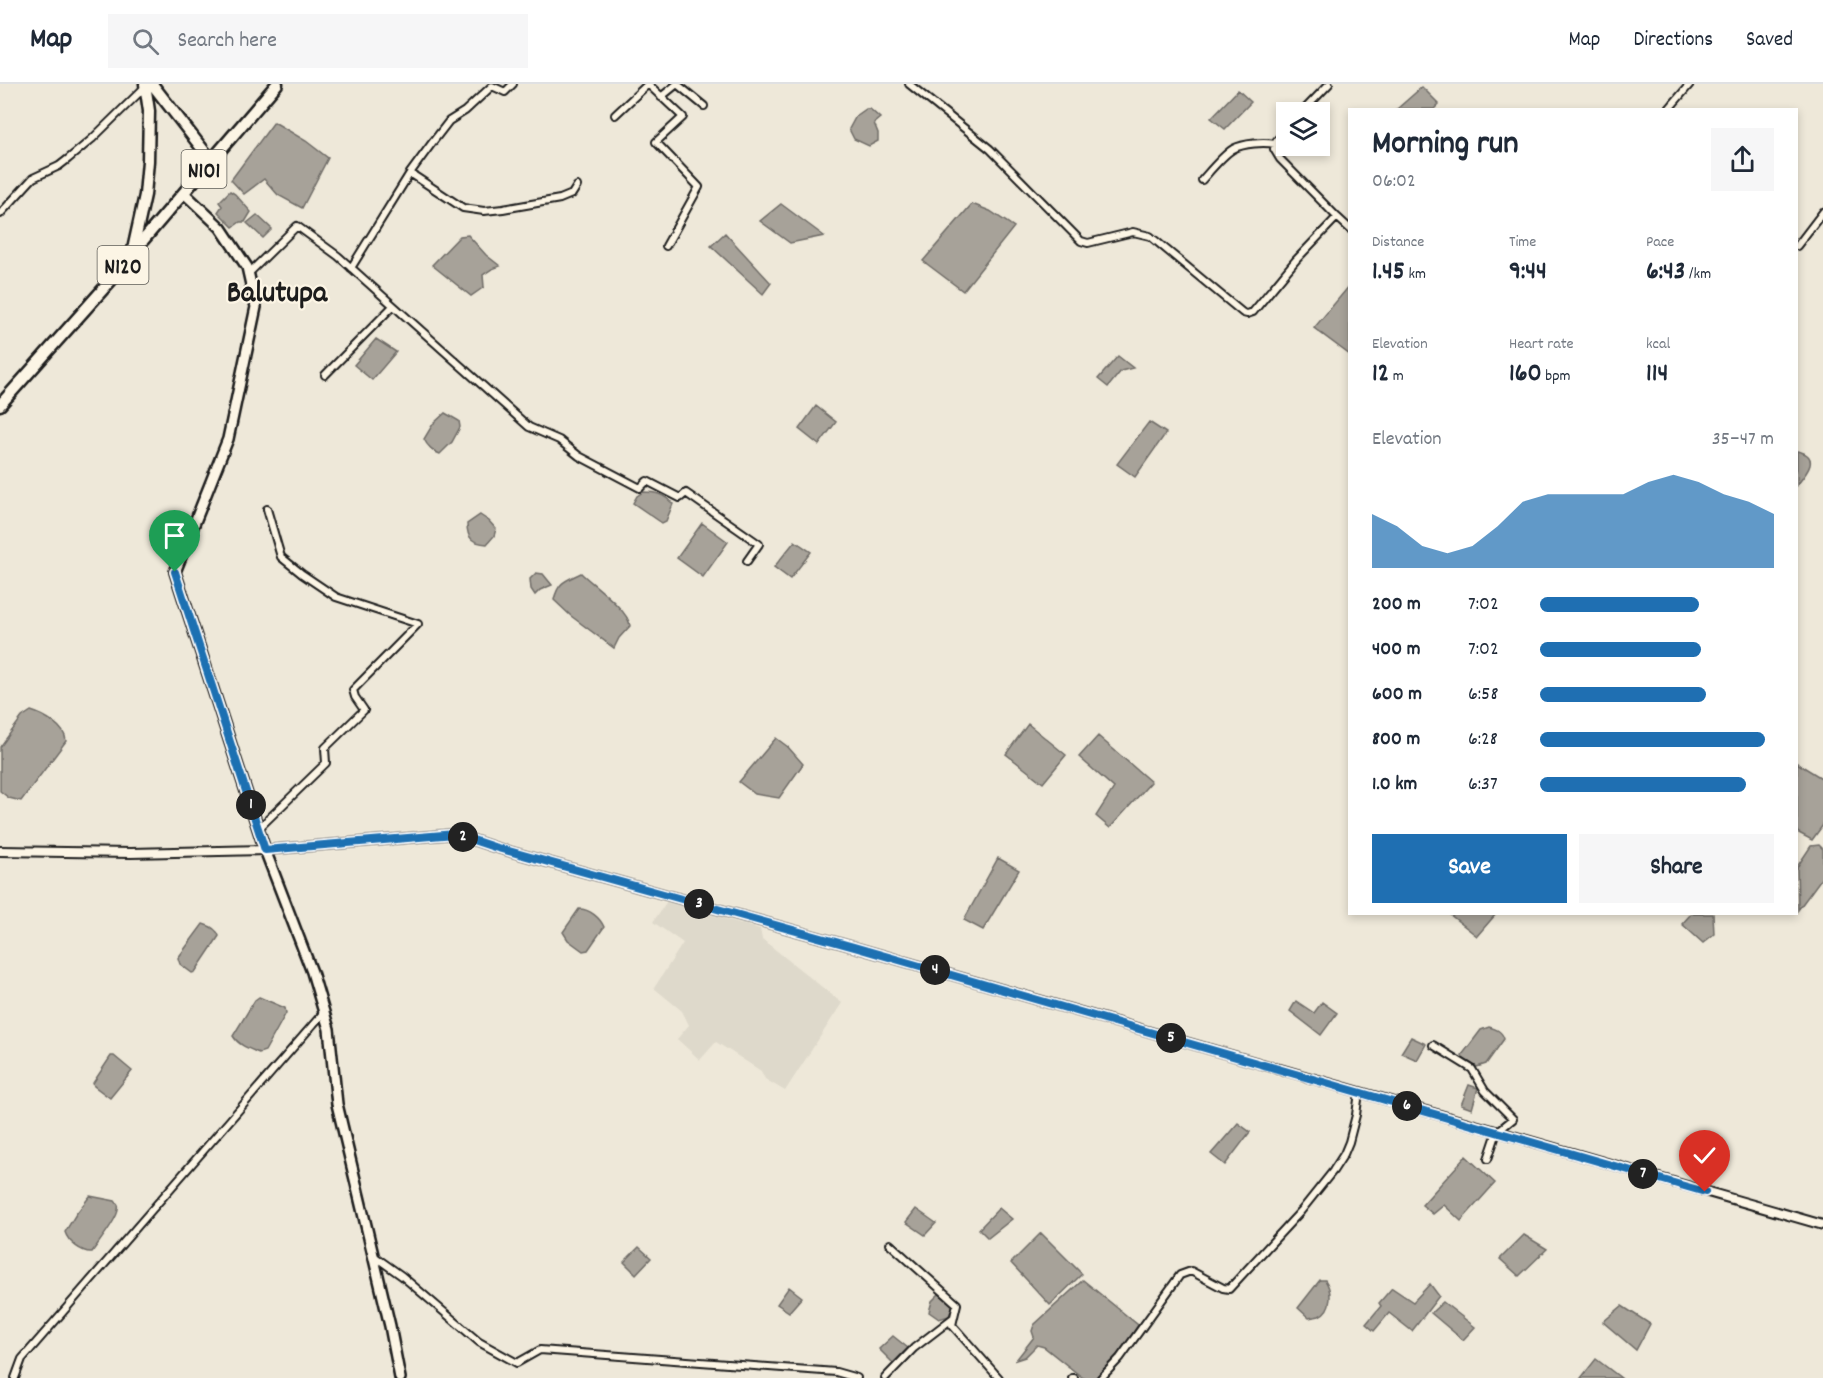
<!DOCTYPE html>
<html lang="en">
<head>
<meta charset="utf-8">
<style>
  body { margin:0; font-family:Dekko,sans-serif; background:#f6f6f7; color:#1f2937; height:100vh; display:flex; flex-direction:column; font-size:22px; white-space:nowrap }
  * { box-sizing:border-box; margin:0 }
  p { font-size:20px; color:#747a83 }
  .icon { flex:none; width:33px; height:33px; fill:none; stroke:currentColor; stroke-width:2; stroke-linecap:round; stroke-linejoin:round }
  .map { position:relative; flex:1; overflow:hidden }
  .side { position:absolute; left:1348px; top:24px; width:450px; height:807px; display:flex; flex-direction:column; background:#fff; border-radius:0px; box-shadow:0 3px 9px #0003 }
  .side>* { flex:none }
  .fabs { position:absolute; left:1276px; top:18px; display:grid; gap:12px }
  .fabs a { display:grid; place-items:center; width:54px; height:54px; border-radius:0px; background:#fff; box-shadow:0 3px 9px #0003; font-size:30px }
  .pin { position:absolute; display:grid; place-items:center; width:51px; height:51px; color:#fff; margin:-62px -26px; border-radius:50% 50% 50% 0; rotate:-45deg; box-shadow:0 0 6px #0007 }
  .pin .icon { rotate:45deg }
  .km { position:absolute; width:30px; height:30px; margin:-15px; border-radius:50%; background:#222; color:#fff; font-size:16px; line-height:30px; text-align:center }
  .round { display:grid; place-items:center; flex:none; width:63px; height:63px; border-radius:0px; background:#f6f6f7 }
  .head { display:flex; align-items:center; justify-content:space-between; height:102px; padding:0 24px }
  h1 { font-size:33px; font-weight:800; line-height:45px }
  .metrics { display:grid; grid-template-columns:repeat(3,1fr); gap:9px; height:102px; padding:6px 24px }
  .metrics div { display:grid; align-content:center }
  .metrics b { font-size:26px; font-weight:800 }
  .metrics small { font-size:16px; font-weight:400 }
  .metrics p { font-size:16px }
  .chart { height:168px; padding:12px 24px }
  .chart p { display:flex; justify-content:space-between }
  .chart svg { width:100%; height:108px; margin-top:6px; fill:#1f6fb2; opacity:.7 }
  .action { display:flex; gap:12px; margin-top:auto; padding:12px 24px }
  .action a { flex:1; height:69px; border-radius:0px; background:#1f6fb2; color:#fff; font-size:24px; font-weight:800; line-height:69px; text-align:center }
  .action a+a { background:#f6f6f7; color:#1f2937 }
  ul { padding:0 24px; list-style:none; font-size:20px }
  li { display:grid; grid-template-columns:96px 72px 1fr; align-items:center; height:45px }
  li i { height:15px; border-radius:8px; background:#1f6fb2 }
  header { display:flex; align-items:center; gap:36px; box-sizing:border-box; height:84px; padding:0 30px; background:#fff; border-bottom:2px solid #e0e1e3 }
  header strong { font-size:28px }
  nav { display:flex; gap:33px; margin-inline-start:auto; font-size:21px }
  .search { width:420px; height:54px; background:#f6f6f7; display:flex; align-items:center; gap:15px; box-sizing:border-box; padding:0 21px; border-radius:0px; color:#747a83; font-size:22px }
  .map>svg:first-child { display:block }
  .built { fill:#ded9cb }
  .water { fill:#a7a299; stroke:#6f6c67; stroke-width:1.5 }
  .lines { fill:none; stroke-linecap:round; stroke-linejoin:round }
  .minor-casing { stroke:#1c1c1c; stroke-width:10 }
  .tertiary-casing { stroke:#1c1c1c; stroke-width:12 }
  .secondary-casing { stroke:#1c1c1c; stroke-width:14 }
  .trunk-casing { stroke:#1c1c1c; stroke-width:15 }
  .minor { stroke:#fcf5e5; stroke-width:6 }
  .tertiary { stroke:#fcf5e5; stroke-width:8 }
  .secondary { stroke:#fcf5e5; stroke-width:9 }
  .trunk { stroke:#fcf5e5; stroke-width:10 }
  .route-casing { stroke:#fff; stroke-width:12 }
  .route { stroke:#1f6fb2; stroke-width:8 }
  .labels { text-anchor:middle; stroke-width:4.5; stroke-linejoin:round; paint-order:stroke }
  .shield { fill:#fcf5e5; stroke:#5f5d58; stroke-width:1.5 }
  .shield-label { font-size:22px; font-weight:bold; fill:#1c1c1c }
  .district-label { font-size:30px; font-weight:bold; fill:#1c1c1c; stroke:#fcf5e5 }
</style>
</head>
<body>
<header>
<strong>Map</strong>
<div class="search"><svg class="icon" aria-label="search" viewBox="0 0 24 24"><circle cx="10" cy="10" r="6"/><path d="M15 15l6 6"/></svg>Search here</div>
<nav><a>Map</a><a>Directions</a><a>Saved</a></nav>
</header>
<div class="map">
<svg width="1823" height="1294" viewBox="0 0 1823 1294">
  <rect width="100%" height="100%" fill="#eee8d9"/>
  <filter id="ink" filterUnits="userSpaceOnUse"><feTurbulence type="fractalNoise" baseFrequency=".0167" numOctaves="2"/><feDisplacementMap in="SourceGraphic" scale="12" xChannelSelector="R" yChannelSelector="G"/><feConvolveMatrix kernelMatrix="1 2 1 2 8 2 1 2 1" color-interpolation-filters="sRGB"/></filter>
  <g filter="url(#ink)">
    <path class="built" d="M667,817l93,28 2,10 80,64 -57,88 -20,-12 -4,-8 -45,-29 -16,18 -23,-21 12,-14 -7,-14 -28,-23 29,-45 -30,-21z"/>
    <path class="water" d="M1422,3l17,17 -5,5h-37z
      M1238,6l13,12 -26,27 -14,-11z
      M866,25h4l10,9 -6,5 4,10v8l-9,5 -15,-7 -5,-10 7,-13z
      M274,38l32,19 22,17 -26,50 -24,-13 -14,-16 -20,15 -13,-14z
      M230,107l5,3 16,18 -6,10h-5l-7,5 -15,-15 4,-6 -3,-4z
      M781,120l43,32 -34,7 -30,-22z
      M972,120l18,7 24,16 -51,64 -40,-30z
      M257,131l15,14 -9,9 -16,-15z
      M725,149l46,50 -8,11 -52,-48z
      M468,151l18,20 14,11 -8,3 -9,6 1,12 -13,9 -39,-31 28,-29z
      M1350,201v70l-36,-27z
      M376,255l20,13 -24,28 -18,-15z
      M1118,272l15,12 -12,3 -13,16 -10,-8z
      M816,322l20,16 -17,23 -20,-16z
      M445,329l14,8 1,6 -8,15 -12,12c-6,-2 -13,-8 -16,-15l9,-15z
      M1149,338l17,11 -31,44 -18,-13z
      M1797,367c25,5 9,23 0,34z
      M643,408c13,0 21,2 30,12l-7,17 -4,2 -29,-20 4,-7z
      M480,431l9,6 7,8 -2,7 -7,8c-14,-1 -20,-5 -20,-20z
      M702,439l26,19 -25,35 -26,-19z
      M795,457l16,11 -21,27 -16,-12z
      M536,489l7,1 9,11 -12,5 -5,5 -4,-6 -1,-10z
      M581,489c12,12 48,37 49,53l-11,12 -5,10 -43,-32 -17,-16c4,-18 11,-19 27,-27z
      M31,627c13,4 34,15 35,30l-45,60 -12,-3 -9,-7v-44l22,-30z
      M1028,640l38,31 -23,28 -37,-29z
      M1098,652l53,46 -41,46 -14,-12 18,-28 -35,-31z
      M776,654l12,9 15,17 -24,34 -24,-4 -16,-12z
      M1797,679l26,16v46l-11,15 -15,-8z
      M1819,761l4,4v27l-25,34 -1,-43 14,-21z
      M998,774l21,12 -36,60 -19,-10z
      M579,825c11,0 21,9 25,18l-16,23 -5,1 -15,-11 -5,-8z
      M1449,830h47l-19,22z
      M1691,830h22l1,20 -11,9 -21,-19z
      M203,840c7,2 14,5 16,12l-24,36 -3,1 -12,-9 -2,-6z
      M259,913l26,11 1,5 -21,38 -6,2c-9,-4 -20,-7 -26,-17l22,-36z
      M1296,917l18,12 8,-11 15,11 -16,22 -31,-24z
      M1489,943c7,2 13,4 15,12l-18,25 -9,3 -13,-8 -2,-4 19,-25z
      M1411,953l15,7 -9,16 -16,-7z
      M111,972h3l18,15 -22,27 -16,-12 -1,-3z
      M1469,1001l9,3 -6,21 -11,-4z
      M1238,1039l12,9 -25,33 -14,-11z
      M1466,1072l29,27 -34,38 -17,-16 -11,9 -11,-9z
      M90,1112l25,5c3,4 4,3 3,9 -1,10 -20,33 -26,42 -10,1 -24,-10 -27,-20l11,-18z
      M999,1124l13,11 -24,19 -9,-9z
      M916,1125l20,14 -11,12 -19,-13z
      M1041,1149l41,41 -32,31 -39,-42z
      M1524,1151l23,14 -28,27 -19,-17z
      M639,1163l12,11 -15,16 -12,-12z
      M1083,1196l55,45 -14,23 -29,30h-12l-39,-31 -7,-2 -12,12 -9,3 18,-23 -2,-6 2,-6z
      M1320,1196h5c7,10 8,30 -6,36 -3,1 -6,1 -10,2l-11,-10z
      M1430,1200l9,12 -27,35 -23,-18 -15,18 -8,-7 15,-18 -2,-3 13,-15 21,14z
      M789,1203l13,10 -13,15 -12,-8z
      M939,1210l14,11 -4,11 -10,3 -10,-7 3,-11z
      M1443,1218l32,25 -12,13 -32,-27z
      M1622,1222l28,18 -14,26 -33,-28z
      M893,1252l15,12 -15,15 -14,-14z
      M1596,1275l25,19h-40z"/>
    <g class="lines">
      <g class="minor-casing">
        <path id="minor" d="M909,0l81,65 91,92 7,2 45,-11 17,4 93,77 4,1 6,-2 43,-52 41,-43 -57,-58 -6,-10 3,-9 10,-11
          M661,13l16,-13 27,22
          M1668,26l22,-26
          M1302,28l27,-28
          M615,31l33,-31 35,33 -27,25 43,45 -33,59
          M410,89l53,35 21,3 19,-2 57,-10 12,-5 5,-8
          M1202,96c8,-9 21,-25 31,-31 11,-6 31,-7 42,-5
          M0,130l33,-36 26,-12 9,-7 24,-20 53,-52
          M1337,133l13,12
          M1797,162l26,-34
          M351,184l59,-95 22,-30 17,-22 16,-10 27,-25 13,6 8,-8
          M248,190l49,-48 41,30 191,171 30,13 20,16 61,32 7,-7 33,17 6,-5 73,51 -12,17
          M325,291l68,-69
          M258,745l68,-66 -1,-15 39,-38 -9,-13 -2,-7 65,-66 -82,-27 -34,-23 -21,-17 -14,-48
          M1433,961l39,24 13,22 28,28 -16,13 -9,27
          M890,1160l67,60 -5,21 47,53
          M374,1172l28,20 77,66 38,21 23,-13 296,22 21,6
          M15,1294l7,-19 302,-347
          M885,1294l29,-30 39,-30
          M1072,1294h2
          M1101,1294l19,-20 60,-83 11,-4 32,17 6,1 72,-78 32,-40 11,-17 5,-12 7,-27 3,-23"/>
      </g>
      <g class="tertiary-casing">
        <path id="tertiary" d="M0,767l131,2 134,-3 190,-16 39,13 360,100 969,278"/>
      </g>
      <g class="secondary-casing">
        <path id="secondary" d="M184,109l37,35 26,39 9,40 -28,132 -53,133 90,278 47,122 17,57 8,75 53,222 10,52"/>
      </g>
      <g class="trunk-casing">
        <path id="trunk" d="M152,0l59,76
          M133,168l144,-168
          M0,321l114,-128 18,-23 13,-59 3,-34 1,-50 -4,-27"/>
      </g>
      <use href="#minor" class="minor"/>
      <use href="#tertiary" class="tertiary"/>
      <use href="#secondary" class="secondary"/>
      <use href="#trunk" class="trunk"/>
    </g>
  </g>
  <g class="lines" filter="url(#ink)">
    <g class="route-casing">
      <path id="route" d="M175,488l90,278 190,-16 39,13 360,100 851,245"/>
    </g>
    <use href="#route" class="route"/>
  </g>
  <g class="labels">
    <g class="shield">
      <rect x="181.5" y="66" width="45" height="38" rx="4.5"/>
      <rect x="97.5" y="162" width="51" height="38" rx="4.5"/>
    </g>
    <g class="shield-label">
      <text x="204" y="93">N101</text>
      <text x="123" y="189">N120</text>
    </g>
    <g class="district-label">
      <text x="277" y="217">Balutupa</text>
    </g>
  </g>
</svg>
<div class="fabs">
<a><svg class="icon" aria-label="layers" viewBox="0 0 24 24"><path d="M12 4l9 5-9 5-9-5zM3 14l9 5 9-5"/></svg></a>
</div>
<div class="pin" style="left:175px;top:488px;background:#1e9e55"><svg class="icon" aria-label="arrive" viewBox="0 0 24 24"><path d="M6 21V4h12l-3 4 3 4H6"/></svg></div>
<div class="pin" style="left:1705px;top:1108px;background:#d93025"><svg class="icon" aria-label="check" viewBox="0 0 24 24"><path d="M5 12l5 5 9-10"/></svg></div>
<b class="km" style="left:251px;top:721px">1</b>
<b class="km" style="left:463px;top:753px">2</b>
<b class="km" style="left:699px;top:820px">3</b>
<b class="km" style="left:935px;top:886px">4</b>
<b class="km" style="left:1171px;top:954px">5</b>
<b class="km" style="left:1407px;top:1022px">6</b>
<b class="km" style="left:1643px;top:1090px">7</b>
<section class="side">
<div class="head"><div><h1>Morning run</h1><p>06:02</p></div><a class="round"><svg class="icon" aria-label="share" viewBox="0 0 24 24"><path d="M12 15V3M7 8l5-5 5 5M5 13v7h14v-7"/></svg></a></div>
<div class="metrics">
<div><p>Distance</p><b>1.45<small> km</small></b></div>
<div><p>Time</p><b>9:44</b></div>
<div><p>Pace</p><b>6:43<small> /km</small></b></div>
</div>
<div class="metrics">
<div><p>Elevation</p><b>12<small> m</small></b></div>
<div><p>Heart rate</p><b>160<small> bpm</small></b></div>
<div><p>kcal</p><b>114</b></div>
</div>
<div class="chart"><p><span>Elevation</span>35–47 m</p>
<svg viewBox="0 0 160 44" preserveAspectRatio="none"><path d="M0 44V22L10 27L20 35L30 38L40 35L50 27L60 17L70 14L80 14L90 14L100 14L110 9L120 6L130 9L140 14L150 17L160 22V44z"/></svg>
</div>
<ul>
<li><b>200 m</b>7:02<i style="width:68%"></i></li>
<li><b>400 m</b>7:02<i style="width:69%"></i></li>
<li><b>600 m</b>6:58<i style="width:71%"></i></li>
<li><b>800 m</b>6:28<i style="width:96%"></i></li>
<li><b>1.0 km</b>6:37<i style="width:88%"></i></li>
</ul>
<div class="action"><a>Save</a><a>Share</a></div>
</section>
</div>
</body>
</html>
